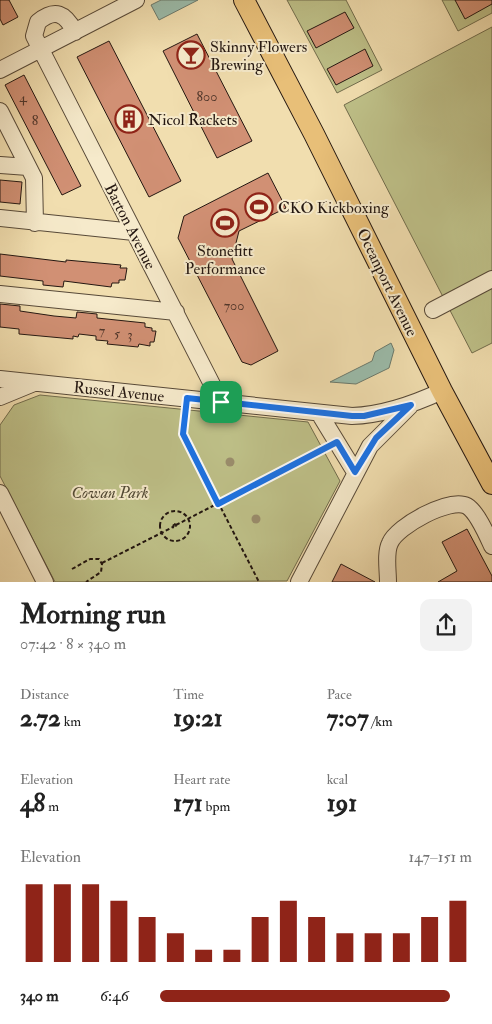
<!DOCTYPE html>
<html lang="en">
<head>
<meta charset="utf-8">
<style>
  body { margin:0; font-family:"IM FELL Double Pica",serif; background:#f2f2f2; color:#222; height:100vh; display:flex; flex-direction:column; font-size:19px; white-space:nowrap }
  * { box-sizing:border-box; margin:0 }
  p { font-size:16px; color:#767676 }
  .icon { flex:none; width:28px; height:28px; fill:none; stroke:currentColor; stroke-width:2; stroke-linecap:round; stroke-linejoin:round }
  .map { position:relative; height:582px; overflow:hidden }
  .details { display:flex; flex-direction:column; background:#fff; flex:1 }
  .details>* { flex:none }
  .pin { position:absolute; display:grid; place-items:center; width:42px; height:42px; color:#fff; margin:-21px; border-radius:10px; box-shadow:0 2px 8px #0006 }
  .round { display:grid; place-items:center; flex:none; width:52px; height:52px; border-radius:10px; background:#f2f2f2 }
  .summary { display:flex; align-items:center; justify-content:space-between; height:85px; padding:0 20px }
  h1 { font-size:28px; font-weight:700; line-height:38px }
  .stats { display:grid; grid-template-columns:repeat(3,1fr); gap:8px; height:85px; padding:5px 20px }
  .stats div { display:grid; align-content:center }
  .stats b { font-size:25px; font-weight:700 }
  .stats small { font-size:14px; font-weight:400 }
  .stats p { font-size:14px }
  .chart { height:140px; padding:10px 20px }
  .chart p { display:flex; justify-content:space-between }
  .chart svg { width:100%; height:90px; margin-top:5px; stroke:#8f2418; stroke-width:6 }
  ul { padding:0 20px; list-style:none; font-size:16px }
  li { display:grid; grid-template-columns:80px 60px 1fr; align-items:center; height:38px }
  li i { height:12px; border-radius:6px; background:#8f2418 }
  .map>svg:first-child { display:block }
  .green { fill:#bec088; stroke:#716c4c }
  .water { fill:#9bbcab; stroke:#6b7a6d }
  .building { fill:#d19074; stroke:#241711 }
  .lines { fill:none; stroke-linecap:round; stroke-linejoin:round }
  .minor-casing { stroke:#574938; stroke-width:18 }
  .major-casing { stroke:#241711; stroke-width:22 }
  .path { stroke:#241711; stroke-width:2; stroke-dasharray:4 2.5; stroke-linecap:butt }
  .minor { stroke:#f6eacb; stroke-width:16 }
  .major { stroke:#e8bf78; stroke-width:20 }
  .tree { fill:#9a8d6c }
  .route-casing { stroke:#fff; stroke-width:10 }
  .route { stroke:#1a73e8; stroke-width:6 }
  .labels { text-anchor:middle; stroke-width:4; stroke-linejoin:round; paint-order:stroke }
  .number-label { font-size:14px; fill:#4f352a }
  .poi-label { font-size:16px; fill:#241711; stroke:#f6eacb; text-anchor:start }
  .street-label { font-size:16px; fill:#241711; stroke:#f6eacb }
  .park-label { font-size:16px; font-style:italic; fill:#524a35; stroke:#f6eacb }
</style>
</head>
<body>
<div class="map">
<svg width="492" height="582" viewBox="0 0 492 582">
  <rect width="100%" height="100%" fill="#f1deaf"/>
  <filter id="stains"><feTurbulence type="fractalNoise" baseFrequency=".004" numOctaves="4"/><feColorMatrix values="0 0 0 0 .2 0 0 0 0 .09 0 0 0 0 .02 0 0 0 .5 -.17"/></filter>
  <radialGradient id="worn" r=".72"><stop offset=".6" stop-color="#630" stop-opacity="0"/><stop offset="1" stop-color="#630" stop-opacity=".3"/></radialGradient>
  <path class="green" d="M287,0h59l36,70 -45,23z
    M442,0h50v13l-34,18z
    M492,27v316l-20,10 -128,-248z
    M40,395l268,27 32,59 -53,100 -232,1 -55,-106v-51l14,-20z"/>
  <path class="water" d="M161,0h37l-39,20 -8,-15z
    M391,343l3,7 -5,18 -33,16 -26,-2 42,-21 3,-9z"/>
  <path class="building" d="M0,0h9l9,17 -15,8 -3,-6z
    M455,0h37v4l-27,15z
    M345,12l9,16 -38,20 -9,-17z
    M197,34l55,107 -35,17 -54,-107z
    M109,41l72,140 -32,16 -72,-140z
    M365,49l8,17 -37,19 -9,-16z
    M24,75l57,111 -19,9 -57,-110z
    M268,173l18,35 -47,23 -7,28 46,92 -27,14 -9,-3 -64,-124 6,-22z
    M0,180l22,2 -2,22 -20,-2z
    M0,254l66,8v-2l55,5 -1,3h7l-2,12h-6v3h-7l-1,4 -47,-6 -1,6 -20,-2v-4l-43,-5z
    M0,304l20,2v5l34,5 22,2 1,-6 20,2v4l48,5v4l7,1v3h4l-2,11h-4v4l-11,-2 -1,3 -31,-3 1,-3 -12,-1v-4l-17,-2 -1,3 -5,-1v3l-54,-5v-5l-19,-2z
    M467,529l25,47v6h-54l19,-11 -15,-29z
    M341,564l34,18h-43z"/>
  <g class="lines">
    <g class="minor-casing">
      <path id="minor" d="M75,32c-10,-19 -20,-24 -37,-10l-4,14 187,366
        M0,70l136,-70
        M0,111l34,67 1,45
        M0,165l28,2
        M0,218l134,14
        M0,294l176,18
        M433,310l59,-31
        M0,379l352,37c32,-1 62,-12 90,-25
        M0,397l34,-14
        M319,413l36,59
        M0,493l45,89
        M299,582l71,-136 40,-40
        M388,582c0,-12 -3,-29 2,-39 7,-17 60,-46 77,-37 10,6 20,29 25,40"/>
    </g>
    <g class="major-casing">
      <path id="major" d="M244,0l70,134 128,257 50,93"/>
    </g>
    <path class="path" d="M185,413l-2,21 76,148
      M160 526a15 15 0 1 1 30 0a15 15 0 1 1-30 0Z
      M174,524l2,1 -1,3 -2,-1z
      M176,525l149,-77
      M102,563l71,-36
      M72,569l18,-10h9l3,5 -1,8 -15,10"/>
    <use href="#minor" class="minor"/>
    <use href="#major" class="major"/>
  </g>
  <g class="tree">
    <circle cx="230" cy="462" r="4.5"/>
    <circle cx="256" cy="519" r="4.5"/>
  </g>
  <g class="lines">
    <g class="route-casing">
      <path id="route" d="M187,398l165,18h12l47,-11 -35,33 -21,34 -18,-30 -119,62 -35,-70z"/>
    </g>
    <use href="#route" class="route"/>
  </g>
  <defs>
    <g id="bar-ring" transform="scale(1.4375)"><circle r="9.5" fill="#f6eacb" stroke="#8f2418" stroke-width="1.5"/><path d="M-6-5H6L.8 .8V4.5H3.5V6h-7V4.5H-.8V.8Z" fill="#8f2418"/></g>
    <g id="building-ring" transform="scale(1.4375)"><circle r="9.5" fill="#f6eacb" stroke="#8f2418" stroke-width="1.5"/><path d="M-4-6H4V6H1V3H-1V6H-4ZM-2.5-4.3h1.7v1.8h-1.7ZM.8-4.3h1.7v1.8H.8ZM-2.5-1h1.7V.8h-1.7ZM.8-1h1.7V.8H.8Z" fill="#8f2418"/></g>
    <g id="stadium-ring" transform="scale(1.4375)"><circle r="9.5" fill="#f6eacb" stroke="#8f2418" stroke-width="1.5"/><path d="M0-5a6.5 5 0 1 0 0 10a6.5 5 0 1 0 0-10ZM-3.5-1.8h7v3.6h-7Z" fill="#8f2418"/></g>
  </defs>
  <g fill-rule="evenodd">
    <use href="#bar-ring" x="191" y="55"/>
    <use href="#building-ring" x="129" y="119"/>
    <use href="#stadium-ring" x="259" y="207"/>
    <use href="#stadium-ring" x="225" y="223"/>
  </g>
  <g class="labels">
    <g class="number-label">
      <text x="207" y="101">800</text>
      <text x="23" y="102">4</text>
      <text x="35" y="125">8</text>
      <text x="234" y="310">700</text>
      <text x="102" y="335">7</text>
      <text x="117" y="338">5</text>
      <text x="130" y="339">3</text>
    </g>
    <g class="poi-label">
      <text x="210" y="52">Skinny Flowers<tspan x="210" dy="18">Brewing</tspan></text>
      <text x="148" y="125">Nicol Rackets</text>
      <text x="278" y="213">CKO Kickboxing</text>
      <text x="225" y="256" text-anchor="middle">Stonefitt<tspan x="225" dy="18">Performance</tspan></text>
    </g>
    <g class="street-label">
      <text transform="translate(131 226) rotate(63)" y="6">Barton Avenue</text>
      <text transform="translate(388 282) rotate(64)" y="6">Oceanport Avenue</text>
      <text transform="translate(119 391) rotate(6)" y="6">Russel Avenue</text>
    </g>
    <g class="park-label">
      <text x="110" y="498">Cowan Park</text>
    </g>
  </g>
  <rect width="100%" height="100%" filter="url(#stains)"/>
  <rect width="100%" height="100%" fill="url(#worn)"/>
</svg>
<div class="pin" style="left:221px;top:402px;background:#1e9e55"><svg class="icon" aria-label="arrive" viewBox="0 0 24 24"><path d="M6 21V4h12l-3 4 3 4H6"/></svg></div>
</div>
<section class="details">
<div class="summary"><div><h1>Morning run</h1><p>07:42 · 8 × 340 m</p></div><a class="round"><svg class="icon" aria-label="share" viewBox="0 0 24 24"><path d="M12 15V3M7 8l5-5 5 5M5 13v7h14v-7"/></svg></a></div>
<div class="stats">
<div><p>Distance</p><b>2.72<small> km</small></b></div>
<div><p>Time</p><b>19:21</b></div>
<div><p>Pace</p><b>7:07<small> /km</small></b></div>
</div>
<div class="stats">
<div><p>Elevation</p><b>48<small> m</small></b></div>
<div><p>Heart rate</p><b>171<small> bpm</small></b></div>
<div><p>kcal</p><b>191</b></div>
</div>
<div class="chart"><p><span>Elevation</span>147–151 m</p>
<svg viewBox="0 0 160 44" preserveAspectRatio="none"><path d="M5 44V6M15 44V6M25 44V6M35 44V14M45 44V22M55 44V30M65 44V38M75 44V38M85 44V22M95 44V14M105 44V22M115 44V30M125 44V30M135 44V30M145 44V22M155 44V14"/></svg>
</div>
<ul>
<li><b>340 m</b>6:46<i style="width:93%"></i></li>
</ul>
</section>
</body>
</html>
